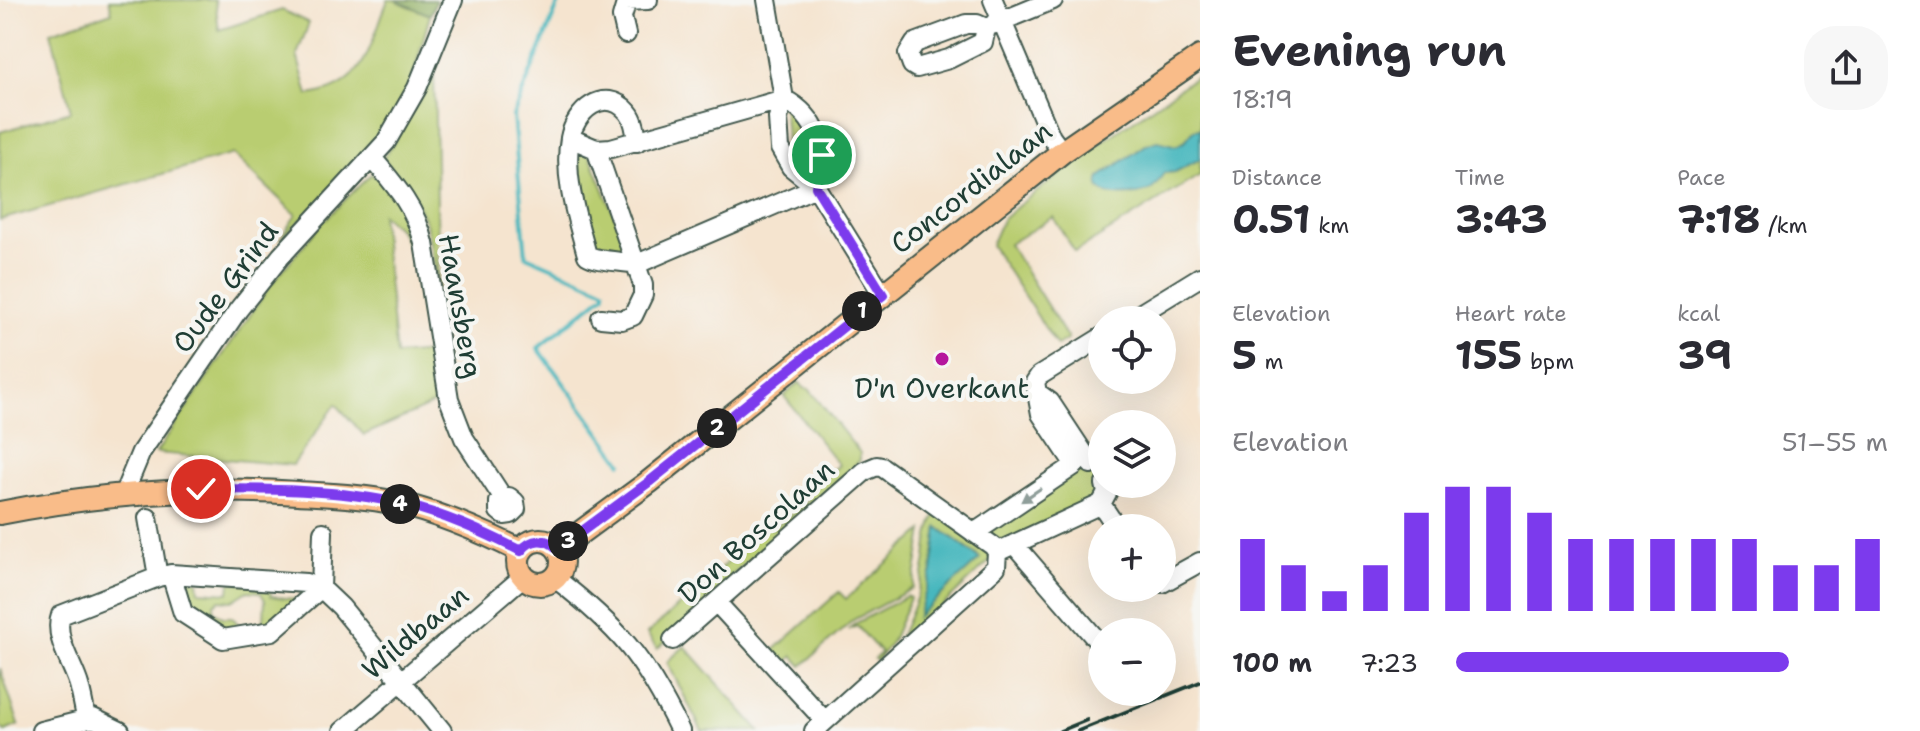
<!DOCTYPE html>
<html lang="en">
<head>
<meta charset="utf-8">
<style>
  body { margin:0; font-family:"Shantell Sans",sans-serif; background:#f7f7f7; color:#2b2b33; height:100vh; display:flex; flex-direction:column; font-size:30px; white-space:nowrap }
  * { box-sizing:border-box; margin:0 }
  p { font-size:26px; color:#7c7c81 }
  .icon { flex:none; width:44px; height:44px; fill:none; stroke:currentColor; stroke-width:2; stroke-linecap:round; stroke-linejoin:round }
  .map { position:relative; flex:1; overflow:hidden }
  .panel { display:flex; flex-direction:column; background:#fff; width:720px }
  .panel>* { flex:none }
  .buttons { position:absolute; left:1088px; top:306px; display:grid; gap:16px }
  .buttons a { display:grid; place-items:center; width:88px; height:88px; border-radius:50%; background:#fff; box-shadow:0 8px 32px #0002; font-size:40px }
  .pin { position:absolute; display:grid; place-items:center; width:68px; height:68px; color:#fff; margin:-34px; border:4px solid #fff; border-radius:50%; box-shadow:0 2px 8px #0007 }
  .km { position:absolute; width:40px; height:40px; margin:-20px; border-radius:50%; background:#222; color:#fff; font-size:22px; line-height:40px; text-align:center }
  .round { display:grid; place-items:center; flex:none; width:84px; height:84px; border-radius:32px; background:#f7f7f7 }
  .headline { display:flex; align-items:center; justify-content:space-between; height:136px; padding:0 32px }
  h1 { font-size:44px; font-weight:700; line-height:60px }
  .figures { display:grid; grid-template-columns:repeat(3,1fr); gap:12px; height:136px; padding:8px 32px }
  .figures div { display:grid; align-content:center }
  .figures b { font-size:40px; font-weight:700 }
  .figures small { font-size:22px; font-weight:400 }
  .figures p { font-size:22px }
  .chart { height:224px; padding:16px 32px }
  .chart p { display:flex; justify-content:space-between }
  .chart svg { width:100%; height:144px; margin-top:8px; stroke:#7c3aed; stroke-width:6 }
  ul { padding:0 32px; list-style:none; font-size:26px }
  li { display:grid; grid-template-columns:128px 96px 1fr; align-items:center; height:60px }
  li i { height:20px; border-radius:10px; background:#7c3aed }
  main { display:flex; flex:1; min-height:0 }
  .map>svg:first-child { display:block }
  .green { fill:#b9cd71; stroke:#6c8552; stroke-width:2; fill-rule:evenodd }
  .forest { fill:#92b063; stroke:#58764c; stroke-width:2 }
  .water { fill:#47b7be; stroke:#337a79; stroke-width:2 }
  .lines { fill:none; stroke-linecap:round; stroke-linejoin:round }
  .stream { stroke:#47b7be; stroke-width:4 }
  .minor-casing { stroke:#3f564b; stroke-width:22 }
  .major-casing { stroke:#3f564b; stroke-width:26 }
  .minor { stroke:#fff; stroke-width:18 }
  .major { stroke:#f9bc89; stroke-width:22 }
  .rail { stroke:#1f3d34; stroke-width:4 }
  .oneway { fill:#8f9e9a }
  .route-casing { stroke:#fff; stroke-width:16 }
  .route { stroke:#7c3aed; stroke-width:10 }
  .poi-dot { fill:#b5179e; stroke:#f6f6f2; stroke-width:3 }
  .labels { text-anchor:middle; stroke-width:8; stroke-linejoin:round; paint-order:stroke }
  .street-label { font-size:28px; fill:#1f3d34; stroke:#f6f6f2 }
  .poi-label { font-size:28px; fill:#1f3d34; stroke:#f6f6f2 }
</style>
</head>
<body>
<main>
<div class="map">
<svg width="1200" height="731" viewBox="0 0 1200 731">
  <rect width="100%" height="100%" fill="#f6f6f2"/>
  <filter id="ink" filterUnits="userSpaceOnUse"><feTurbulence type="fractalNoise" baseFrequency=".0125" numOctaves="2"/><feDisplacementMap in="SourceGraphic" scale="16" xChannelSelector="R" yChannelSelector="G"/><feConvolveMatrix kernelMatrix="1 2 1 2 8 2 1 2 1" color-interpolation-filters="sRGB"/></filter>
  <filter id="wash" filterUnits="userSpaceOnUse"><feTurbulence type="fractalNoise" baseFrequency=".006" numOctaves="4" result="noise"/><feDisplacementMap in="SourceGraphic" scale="32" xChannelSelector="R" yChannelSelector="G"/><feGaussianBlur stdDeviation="1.8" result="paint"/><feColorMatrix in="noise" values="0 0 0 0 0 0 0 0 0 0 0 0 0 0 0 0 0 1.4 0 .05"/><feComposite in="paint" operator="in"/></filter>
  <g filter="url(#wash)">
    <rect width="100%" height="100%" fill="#f5e4cf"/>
    <path class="green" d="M109,0h106l4,30 63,-20 27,13 -12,32 11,40c59,-8 60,-47 80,-95h7l35,15 -23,83 -12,22 -60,68 -56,52 17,-25 -63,-61 -233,66v-88l71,-21 -20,-79 61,-20z
      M1200,74v55l-6,1 -10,12 -8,4 -18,-5 -12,4 -46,32 14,18 16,-2 34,-20 11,-1 25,-13v16l-125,77 -22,-35 -44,27 59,95 -11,7 -66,-101 11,-25 16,-14 77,-59z
      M434,76l5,214 -13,-67 -14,-30 -29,-34z
      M783,102c25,27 30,35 30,72l-26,-23z
      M588,151l42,102 -28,2 -14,-4 -16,-69 6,-28z
      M371,174c35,17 41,55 47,90l-18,-34 -19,-16 15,141 37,-3 10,48 -79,35 -28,-31 -43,61 -137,-12 116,-170 49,-59z
      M799,382l5,6 5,1 51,64v7l-7,7 3,4 -5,5 -9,1 -113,101 -1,8 -71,63 -10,-15 105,-94 -1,-2 16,-13 5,4 37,-29 -4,-6 34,-29 -55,-69z
      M1081,469c14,2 19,14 18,27l-96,48 -12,-9 -1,-4z
      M937,513l52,37 3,9 -101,95c14,-26 27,-55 33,-84 4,-20 3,-39 13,-57zM938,527l41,30 -56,47 9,-33z
      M923,531l-10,57 -60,32 -51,46 -9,-10 -8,8 -12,-13 66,-59 7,7z
      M174,579l24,1 1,11 30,2 1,-11 39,3 2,11 30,4 1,-12 14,5 -44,37 -51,4 -38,-25zM248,591l12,1 5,8 -1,19 -6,6h-19l-7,-8h-9l-9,-6v-7l5,-4 13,1z
      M907,596l3,2 -18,43 -15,20 -3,-2 7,-6 -24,-27 -9,4 8,-7z
      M685,646l75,85h-58l-35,-69z
      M0,668l19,57 -14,6 -5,-4z"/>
    <path class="forest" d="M395,0h39l2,1 -6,14z"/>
    <path class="water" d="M1200,129v30l-25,13 -11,1c-4,5 -7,12 -12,16 -13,8 -62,13 -52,-12l46,-32 12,-4 18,5 8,-4 10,-12z
      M938,527l42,32 -62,57 14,-45z"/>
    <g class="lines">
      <path class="stream" d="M560,0l-47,116 13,140 79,34v4l-67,54 84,115"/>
    </g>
  </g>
  <g filter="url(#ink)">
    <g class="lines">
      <g class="minor-casing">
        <path id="minor" d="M767,0l17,99 -6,19 2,30 11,19 25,20 67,108
          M993,0l58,137 11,15
          M626,1l22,-1
          M966,24h11l9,4 -3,14 -34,17 -32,9 -5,-3 -4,-11 7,-11z
          M992,25l61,-25
          M626,34l-4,-17 5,-17
          M784,99c34,18 45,52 32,88
          M570,138l26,11 15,-1 173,-49
          M637,142c-1,-10 -2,-22 -9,-30 -24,-27 -53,0 -58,26 -7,39 7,80 17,117 9,6 35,6 50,9l179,-77
          M596,149l47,136v10l-10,21 -11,4 -21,-2
          M373,159c22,26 43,50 51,84l25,156 15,39 39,60 6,-1 6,5 1,7 -5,5 -7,1 -5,-4v-9l4,-4
          M1130,320l70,-43
          M1039,394l11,8 41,62
          M124,493l17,-41 97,-142 43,-54 105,-114 31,-54 36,-88
          M1101,504l16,24
          M148,518l10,59
          M974,533l101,-68 -34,-51 -6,-32 4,-6 63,-39
          M1014,544l88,102
          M997,552l104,-48 6,-11 -2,-9
          M171,574l12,39 40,26 49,-8 49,-43 2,-56
          M555,578c64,50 89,79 125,153
          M1162,583l38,-21
          M717,603l108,118
          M673,640l192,-169 12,-5 5,1 111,79 4,6 -1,15 -182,164
          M86,718c-2,-11 -4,-22 -7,-33 -6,-21 -26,-48 -18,-70l97,-38 13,-3 135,9 15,5 20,19 101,124
          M41,731l52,-13 27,13
          M343,731l181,-155"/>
      </g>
      <g class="major-casing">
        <path id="major" d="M0,513c100,-20 197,-27 298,-20 33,2 66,3 98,10 44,10 85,28 125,48
          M518 562a22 22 0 1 1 44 0a22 22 0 1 1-44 0Z
          M558,549l91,-67 413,-330 138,-95"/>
      </g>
      <use href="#minor" class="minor"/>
      <use href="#major" class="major"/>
      <path class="rail" d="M1060,731l27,-11
        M1078,731l122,-49"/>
    </g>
    <defs><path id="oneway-solid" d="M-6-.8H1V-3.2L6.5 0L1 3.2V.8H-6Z" transform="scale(2)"/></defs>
    <use class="oneway" href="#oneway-solid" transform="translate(1031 495) rotate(146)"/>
  </g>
  <g class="lines" filter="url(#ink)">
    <g class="route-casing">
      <path id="route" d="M201,489c64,0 139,0 201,15 42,10 81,28 119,47 10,-13 25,-14 37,-2l91,-67 234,-187 -67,-108 6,-32"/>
    </g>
    <use href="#route" class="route"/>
  </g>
  <circle class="poi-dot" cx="942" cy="359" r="8"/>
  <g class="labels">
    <g class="street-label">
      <text transform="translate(971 187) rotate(-38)" y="10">Concordialaan</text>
      <text transform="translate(225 287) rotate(-53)" y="10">Oude Grind</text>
      <text transform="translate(461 306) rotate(80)" y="10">Haansberg</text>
      <text transform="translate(756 531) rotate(-42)" y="10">Don Boscolaan</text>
      <text transform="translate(415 632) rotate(-40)" y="10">Wildbaan</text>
    </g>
    <g class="poi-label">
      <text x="942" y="398">D'n Overkant</text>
    </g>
  </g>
</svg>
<div class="buttons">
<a><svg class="icon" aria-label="locate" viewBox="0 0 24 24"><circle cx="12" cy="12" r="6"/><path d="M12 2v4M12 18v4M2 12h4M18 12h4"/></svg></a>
<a><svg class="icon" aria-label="layers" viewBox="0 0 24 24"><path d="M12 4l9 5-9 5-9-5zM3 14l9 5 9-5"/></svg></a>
<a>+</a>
<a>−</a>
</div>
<div class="pin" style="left:822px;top:155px;background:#1e9e55"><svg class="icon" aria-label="arrive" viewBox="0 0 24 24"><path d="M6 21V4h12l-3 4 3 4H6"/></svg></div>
<div class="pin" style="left:201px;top:489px;background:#d93025"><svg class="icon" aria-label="check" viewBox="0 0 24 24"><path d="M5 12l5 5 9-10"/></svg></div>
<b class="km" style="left:862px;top:311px">1</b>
<b class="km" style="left:717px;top:428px">2</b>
<b class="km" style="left:568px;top:541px">3</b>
<b class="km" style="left:400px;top:504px">4</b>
</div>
<section class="panel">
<div class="headline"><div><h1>Evening run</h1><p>18:19</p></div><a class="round"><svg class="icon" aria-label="share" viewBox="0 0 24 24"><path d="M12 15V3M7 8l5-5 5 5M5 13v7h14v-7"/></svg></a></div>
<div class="figures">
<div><p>Distance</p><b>0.51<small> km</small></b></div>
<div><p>Time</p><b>3:43</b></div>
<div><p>Pace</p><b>7:18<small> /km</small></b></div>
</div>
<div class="figures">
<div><p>Elevation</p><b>5<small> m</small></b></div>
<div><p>Heart rate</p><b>155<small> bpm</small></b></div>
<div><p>kcal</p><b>39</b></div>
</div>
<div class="chart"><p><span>Elevation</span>51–55 m</p>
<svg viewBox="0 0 160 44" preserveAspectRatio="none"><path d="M5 44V22M15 44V30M25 44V38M35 44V30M45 44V14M55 44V6M65 44V6M75 44V14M85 44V22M95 44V22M105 44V22M115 44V22M125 44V22M135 44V30M145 44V30M155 44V22"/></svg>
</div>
<ul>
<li><b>100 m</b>7:23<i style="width:77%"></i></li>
</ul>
</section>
</main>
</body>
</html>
